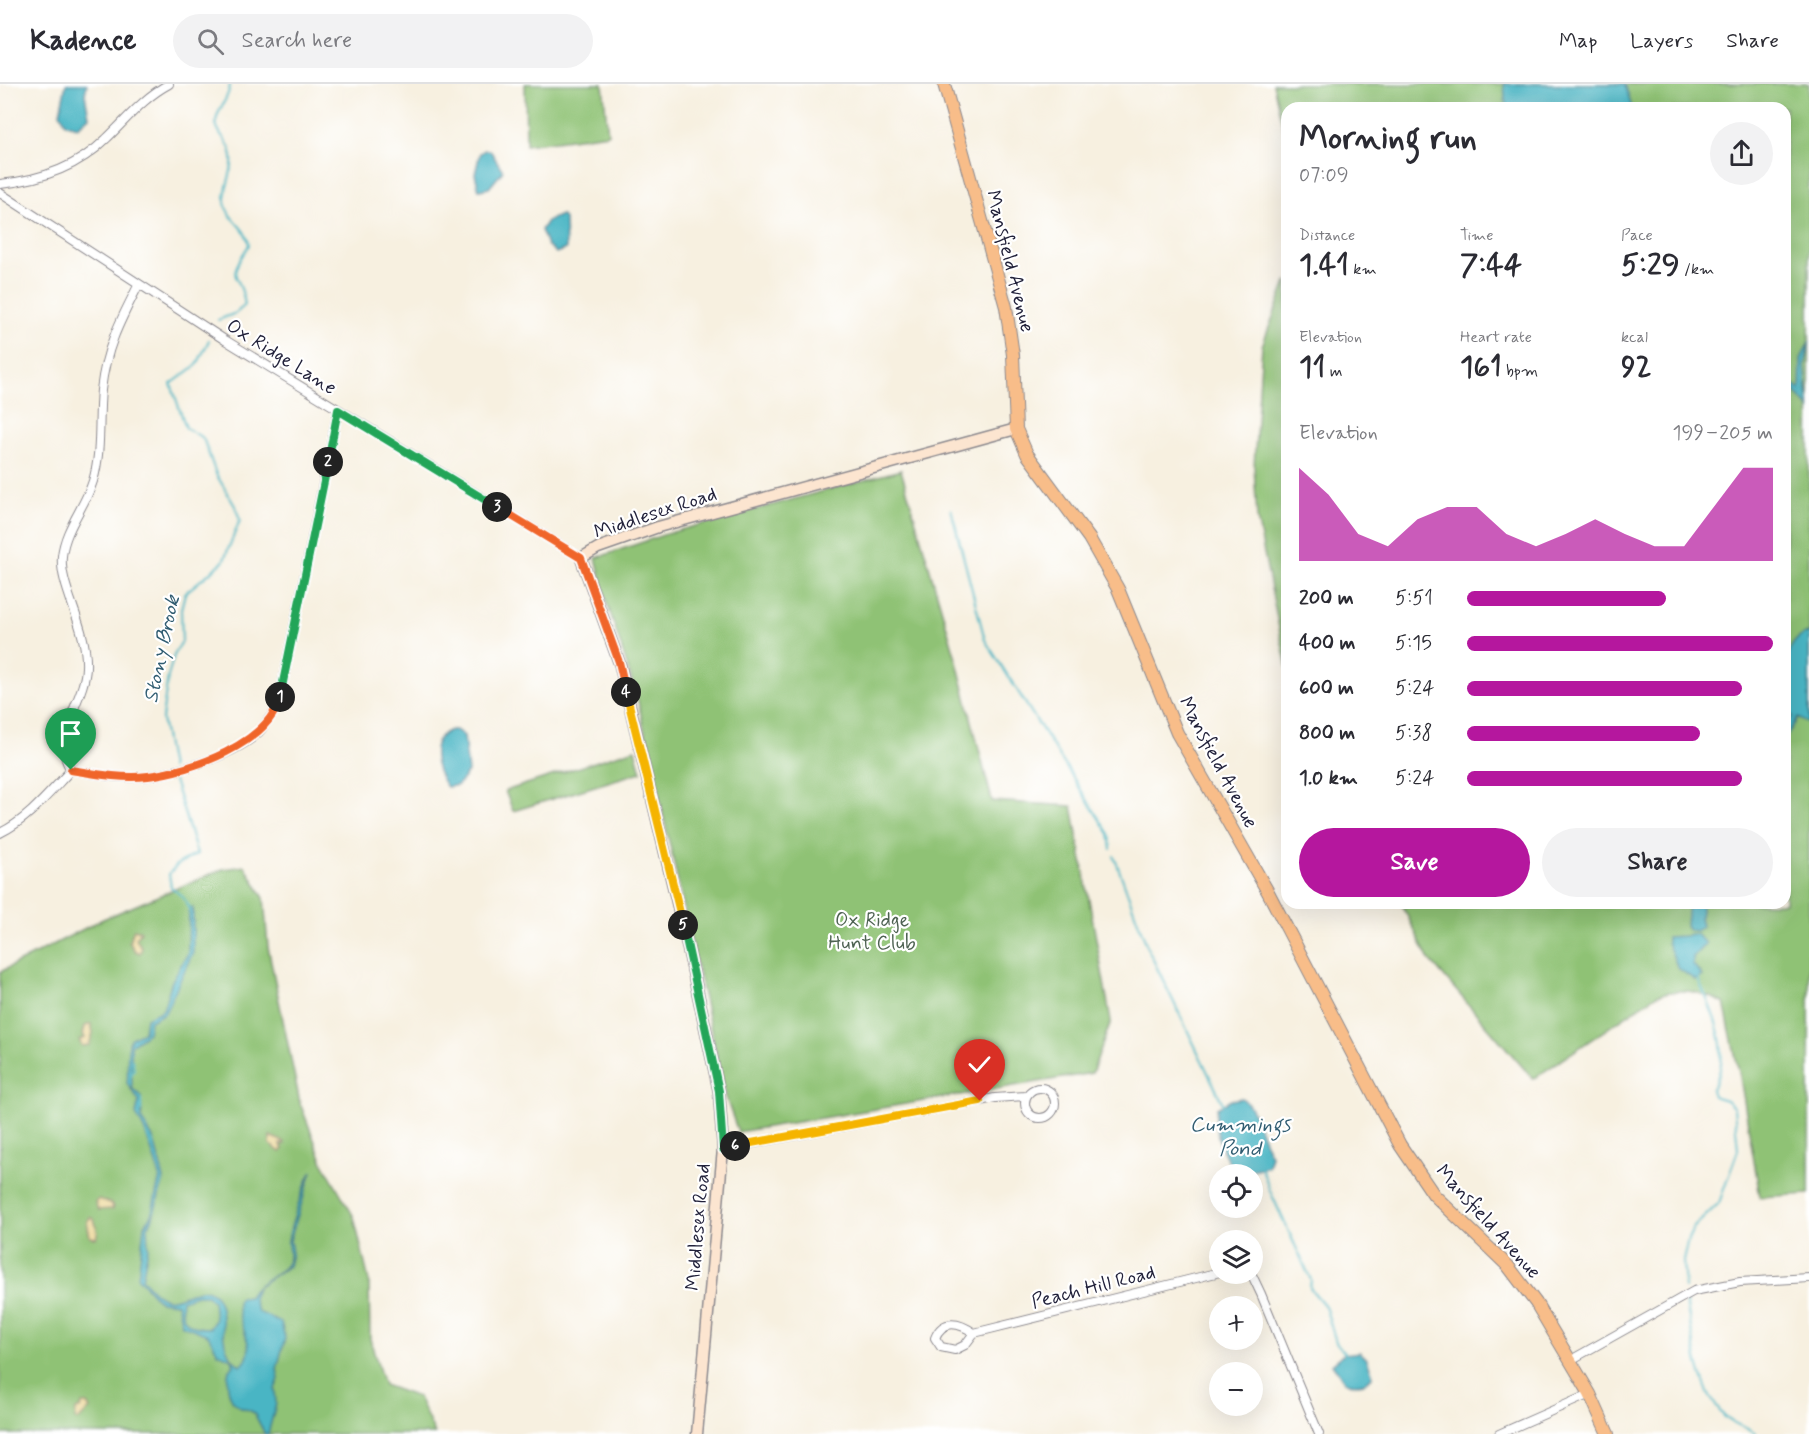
<!DOCTYPE html>
<html lang="en">
<head>
<meta charset="utf-8">
<style>
  body { margin:0; font-family:Mynerve,sans-serif; background:#f2f2f3; color:#2b2b33; height:100vh; display:flex; flex-direction:column; font-size:22px; white-space:nowrap }
  * { box-sizing:border-box; margin:0 }
  p { font-size:20px; color:#7c7c81 }
  .icon { flex:none; width:33px; height:33px; fill:none; stroke:currentColor; stroke-width:2; stroke-linecap:round; stroke-linejoin:round }
  .map { position:relative; flex:1; overflow:hidden }
  .details { position:absolute; left:1281px; top:18px; width:510px; height:807px; display:flex; flex-direction:column; background:#fff; border-radius:18px; box-shadow:0 6px 24px #0002 }
  .details>* { flex:none }
  .tools { position:absolute; left:1209px; top:1080px; display:grid; gap:12px }
  .tools a { display:grid; place-items:center; width:54px; height:54px; border-radius:50%; background:#fff; box-shadow:0 6px 24px #0002; font-size:30px }
  .pin { position:absolute; display:grid; place-items:center; width:51px; height:51px; color:#fff; margin:-62px -26px; border-radius:50% 50% 50% 0; rotate:-45deg; box-shadow:0 0 6px #0007 }
  .pin .icon { rotate:45deg }
  .km { position:absolute; width:30px; height:30px; margin:-15px; border-radius:50%; background:#222; color:#fff; font-size:16px; line-height:30px; text-align:center }
  .round { display:grid; place-items:center; flex:none; width:63px; height:63px; border-radius:32px; background:#f2f2f3 }
  .headline { display:flex; align-items:center; justify-content:space-between; height:102px; padding:0 18px }
  h1 { font-size:33px; font-weight:700; line-height:45px }
  .figures { display:grid; grid-template-columns:repeat(3,1fr); gap:9px; height:102px; padding:6px 18px }
  .figures div { display:grid; align-content:center }
  .figures b { font-size:30px; font-weight:700 }
  .figures small { font-size:16px; font-weight:400 }
  .figures p { font-size:16px }
  .chart { height:168px; padding:12px 18px }
  .chart p { display:flex; justify-content:space-between }
  .chart svg { width:100%; height:108px; margin-top:6px; fill:#b5179e; opacity:.7 }
  .button { display:flex; gap:12px; margin-top:auto; padding:12px 18px }
  .button a { flex:1; height:69px; border-radius:36px; background:#b5179e; color:#fff; font-size:24px; font-weight:700; line-height:69px; text-align:center }
  .button a+a { background:#f2f2f3; color:#2b2b33 }
  ul { padding:0 18px; list-style:none; font-size:20px }
  li { display:grid; grid-template-columns:96px 72px 1fr; align-items:center; height:45px }
  li i { height:15px; border-radius:8px; background:#b5179e }
  header { display:flex; align-items:center; gap:36px; box-sizing:border-box; height:84px; padding:0 30px; background:#fff; border-bottom:2px solid #e1e1e2 }
  header strong { font-size:28px }
  nav { display:flex; gap:33px; margin-inline-start:auto; font-size:21px }
  .search { width:420px; height:54px; background:#f2f2f3; display:flex; align-items:center; gap:15px; box-sizing:border-box; padding:0 21px; border-radius:33px; color:#7c7c81; font-size:22px }
  .map>svg:first-child { display:block }
  .green { fill:#8fc274; stroke:#587258; stroke-width:1.5 }
  .sand { fill:#eeda9e; stroke:#887e6c; stroke-width:1.5 }
  .water { fill:#48b5c4; stroke:#356c80; stroke-width:1.5; fill-rule:evenodd }
  .lines { fill:none; stroke-linecap:round; stroke-linejoin:round }
  .stream { stroke:#48b5c4; stroke-width:2 }
  .street-casing { stroke:#8c898e; stroke-width:10 }
  .secondary-casing { stroke:#8c898e; stroke-width:13 }
  .primary-casing { stroke:#8c898e; stroke-width:14 }
  .street { stroke:#fff; stroke-width:8 }
  .secondary { stroke:#fce5d0; stroke-width:10 }
  .primary { stroke:#f8bd89; stroke-width:12 }
  .split-1-casing { stroke:#fff; stroke-width:12 }
  .split-2-casing { stroke:#fff; stroke-width:12 }
  .split-3-casing { stroke:#fff; stroke-width:12 }
  .split-4-casing { stroke:#fff; stroke-width:12 }
  .split-5-casing { stroke:#fff; stroke-width:12 }
  .split-6-casing { stroke:#fff; stroke-width:12 }
  .split-7-casing { stroke:#fff; stroke-width:12 }
  .split-1 { stroke:#f0652b; stroke-width:8 }
  .split-2 { stroke:#22a559; stroke-width:8 }
  .split-3 { stroke:#22a559; stroke-width:8 }
  .split-4 { stroke:#f0652b; stroke-width:8 }
  .split-5 { stroke:#f5b400; stroke-width:8 }
  .split-6 { stroke:#22a559; stroke-width:8 }
  .split-7 { stroke:#f5b400; stroke-width:8 }
  .labels { text-anchor:middle; stroke-width:4.5; stroke-linejoin:round; paint-order:stroke }
  .street-label { font-size:20px; fill:#22223b; stroke:#fff }
  .park-label { font-size:20px; fill:#4e6252; stroke:#fff }
  .water-label { font-size:21px; font-style:italic; fill:#315d72; stroke:#fff }
</style>
</head>
<body>
<header>
<strong>Kadence</strong>
<div class="search"><svg class="icon" aria-label="search" viewBox="0 0 24 24"><circle cx="10" cy="10" r="6"/><path d="M15 15l6 6"/></svg>Search here</div>
<nav><a>Map</a><a>Layers</a><a>Share</a></nav>
</header>
<div class="map">
<svg width="1809" height="1350" viewBox="0 0 1809 1350">
  <rect width="100%" height="100%" fill="#fff"/>
  <filter id="ink" filterUnits="userSpaceOnUse"><feTurbulence type="fractalNoise" baseFrequency=".0167" numOctaves="2"/><feDisplacementMap in="SourceGraphic" scale="12" xChannelSelector="R" yChannelSelector="G"/><feConvolveMatrix kernelMatrix="1 2 1 2 8 2 1 2 1" color-interpolation-filters="sRGB"/></filter>
  <filter id="wash" filterUnits="userSpaceOnUse"><feTurbulence type="fractalNoise" baseFrequency=".008" numOctaves="4" result="noise"/><feDisplacementMap in="SourceGraphic" scale="24" xChannelSelector="R" yChannelSelector="G"/><feGaussianBlur stdDeviation="1.35" result="paint"/><feColorMatrix in="noise" values="0 0 0 0 0 0 0 0 0 0 0 0 0 0 0 0 0 1.4 0 .05"/><feComposite in="paint" operator="in"/></filter>
  <g filter="url(#wash)">
    <rect width="100%" height="100%" fill="#f7f0e0"/>
    <path class="green" d="M525,0h78l5,50 -82,11z
      M1273,0h536v1110l-49,3 -20,-120 -16,-74c-27,-12 -38,-16 -67,-8l-124,84 -105,-121 -27,-55h384v-795h-498v37z
      M1287,196v388l-30,-150 -3,-52 8,-120z
      M901,386l56,192 35,139 80,5 39,215 -19,52 -354,59 -12,-34 -89,-401 -29,-91 -12,-48 73,-25z
      M635,665l6,23 -128,39 -8,-20z
      M245,782l19,32 4,49 32,156 23,60 31,54 15,64 1,58 14,46 34,12 17,37h-435v-462l103,-53 120,-50z"/>
    <path class="sand" d="M134,845l7,2 -5,8 6,9 -2,5 -5,-2 -6,-9z
      M91,940l2,9 -4,12 -7,1 -3,-6 6,-2 -2,-4 2,-8z
      M270,1052l14,6 1,2h-5l3,5 -3,3 -10,-8z
      M99,1115l13,5 1,5 -15,1 -3,-8z
      M90,1133l4,2 4,14 -2,5 -6,-1 -3,-15z
      M87,1320l3,5 -11,11 -4,-1 1,-9 5,-2 1,-4z"/>
    <path class="water" d="M66,0h21l-2,10 4,23 -11,10 -12,-3 -6,-11z
      M1504,0h121l7,24h-126z
      M485,66h5l13,21 -14,17 -10,2 -4,-16 5,-21z
      M561,131l4,5 1,29 -10,4 -9,-8 -6,-15 6,-9z
      M1809,257l-4,26 4,42c-11,-16 -24,-23 -24,-43l8,18 7,5 1,-30z
      M1809,549v91l-11,-6 -13,21v-12l8,-11 -8,-4c0,-23 -7,-72 24,-79z
      M451,646h5l8,6 4,36 -10,13 -11,2c-13,-17 -21,-48 4,-57z
      M1688,819h14l-2,14 2,9 -6,5 -7,-1 -3,-5z
      M193,823v45l-28,61 -15,8 -2,12 -17,12 1,43 9,8 1,24 12,20 10,39 -12,41 -5,7 1,21 -6,31c7,7 15,18 25,20 14,3 31,-16 45,-6 20,13 -1,55 29,73 21,-18 -9,-45 -2,-68l10,-1c11,-19 32,-22 38,-33 5,-9 0,-15 1,-23 2,-15 17,-58 24,-70l-22,69 2,13 -3,13 -31,20 -5,12 5,14 23,10 4,16 -8,31 2,10 -4,10 1,15 -8,30h-3l-11,-21c-4,-3 -10,-4 -14,-6 -13,-6 -14,-26 -11,-38l5,-3 -2,-7 -14,-6 -10,-18 -26,-10 -5,-22 -18,-2 -21,-23 6,-52 7,-9 9,-41 -14,-42 -10,-20 3,-13 -12,-18c2,-13 -2,-34 4,-45l13,-6 2,-14 17,-8 9,-29 16,-28 1,-44zM197,1211h10l6,6 2,19 -5,8c-21,1 -31,-8 -28,-28z
      M1689,850h6l11,9 -13,14v7l9,12 -7,4 -17,-12 -11,-26v-5l19,-1z
      M1242,1014c17,14 17,38 29,57l-3,11 -27,7 -8,-3c-12,-21 -20,-38 -16,-62l14,-8z
      M1360,1268l7,7 6,17c-7,9 -18,9 -28,6l-13,-18 12,-10z"/>
    <g class="lines">
      <path class="stream" d="M218,236l18,-7 9,-8c-5,-36 -21,-22 4,-60 -2,-19 -22,-24 -24,-43 -1,-17 11,-33 6,-50 -2,-11 -14,-18 -15,-29 0,-14 14,-24 14,-39
        M951,425l34,131 124,194 2,15
        M171,684l-9,-49 6,-43 7,-24 7,-10 -1,-33 4,-16 38,-31 17,-42 -5,-14 -19,-32 -13,-36 -17,-10 -15,-44 26,-19 12,-25
        M172,690l25,80 -19,10 -9,10 2,13 12,10 7,12
        M1114,772l34,93 76,157
        M130,993l4,-8 -2,-9
        M141,1015v12
        M1261,1083l9,24 41,89 -1,8 15,18 11,36 11,14
        M1685,1204l-2,-27 5,-22 6,-12 25,-24 19,-53 -4,-42 -8,-8 -13,-4 -2,-6c24,-35 2,-78 -14,-113
        M1686,1218c8,37 11,86 38,114 9,10 24,10 31,18"/>
    </g>
  </g>
  <g filter="url(#ink)">
    <g class="lines">
      <g class="street-casing">
        <path id="street" d="M0,100c40,-4 77,-16 106,-45 21,-20 37,-41 63,-55
          M0,109l225,147 356,218
          M71,686c25,4 52,10 78,6 30,-4 88,-22 110,-44 7,-8 13,-18 19,-26l60,-296
          M0,749c29,-14 49,-40 71,-63 -22,-34 14,-68 15,-103 2,-39 -27,-80 -24,-111 3,-28 23,-49 31,-75 9,-30 5,-61 8,-91 5,-43 19,-69 38,-106
          M1025 1019a15 15 0 1 1 30 0a15 15 0 1 1-30 0Z
          M723,1065l272,-51 31,-2
          M1247,1190l5,1 9,19 58,140
          M974,1249c-14,-10 -31,-15 -39,5l6,9 14,3 10,-5 9,-12 246,-61
          M1569,1277l125,-70 46,-9 69,-4
          M1499,1350l91,-40"/>
      </g>
      <g class="secondary-casing">
        <path id="secondary" d="M697,1350l26,-285 -4,-58 -31,-143 -68,-283 -39,-107 17,-10 60,-21 358,-98"/>
      </g>
      <g class="primary-casing">
        <path id="primary" d="M944,0l62,223 7,48 3,74 11,25 62,84 29,51 59,144 91,159 132,253 34,50 74,71 28,37 54,91 18,40"/>
      </g>
      <use href="#street" class="street"/>
      <use href="#secondary" class="secondary"/>
      <use href="#primary" class="primary"/>
    </g>
  </g>
  <g class="lines" filter="url(#ink)">
    <g class="split-1-casing">
      <path id="split-1" d="M71,686c25,4 52,9 77,6 43,-5 121,-32 132,-79"/>
    </g>
    <g class="split-2-casing">
      <path id="split-2" d="M280,613l48,-235"/>
    </g>
    <g class="split-3-casing">
      <path id="split-3" d="M328,378l10,-52 159,97"/>
    </g>
    <g class="split-4-casing">
      <path id="split-4" d="M497,423l84,51 38,104 7,30"/>
    </g>
    <g class="split-5-casing">
      <path id="split-5" d="M626,608l57,233"/>
    </g>
    <g class="split-6-casing">
      <path id="split-6" d="M683,841l36,166 4,58 12,-3"/>
    </g>
    <g class="split-7-casing">
      <path id="split-7" d="M735,1062l245,-45"/>
    </g>
    <use href="#split-1" class="split-1"/>
    <use href="#split-2" class="split-2"/>
    <use href="#split-3" class="split-3"/>
    <use href="#split-4" class="split-4"/>
    <use href="#split-5" class="split-5"/>
    <use href="#split-6" class="split-6"/>
    <use href="#split-7" class="split-7"/>
  </g>
  <g class="labels">
    <g class="street-label">
      <text transform="translate(1011 177) rotate(76)" y="7">Mansfield Avenue</text>
      <text transform="translate(282 272) rotate(32)" y="7">Ox Ridge Lane</text>
      <text transform="translate(655 428) rotate(-18)" y="7">Middlesex Road</text>
      <text transform="translate(1219 678) rotate(62)" y="7">Mansfield Avenue</text>
      <text transform="translate(1489 1137) rotate(48)" y="7">Mansfield Avenue</text>
      <text transform="translate(697 1143) rotate(-85)" y="7">Middlesex Road</text>
      <text transform="translate(1093 1202) rotate(-14)" y="7">Peach Hill Road</text>
    </g>
    <g class="park-label">
      <text x="872" y="842">Ox Ridge<tspan x="872" dy="23">Hunt Club</tspan></text>
    </g>
    <g class="water-label">
      <text transform="translate(161 565) rotate(-78)" y="7">Stony Brook</text>
      <text x="1240" y="1047">Cummings<tspan x="1240" dy="24">Pond</tspan></text>
    </g>
  </g>
</svg>
<div class="tools">
<a><svg class="icon" aria-label="locate" viewBox="0 0 24 24"><circle cx="12" cy="12" r="6"/><path d="M12 2v4M12 18v4M2 12h4M18 12h4"/></svg></a>
<a><svg class="icon" aria-label="layers" viewBox="0 0 24 24"><path d="M12 4l9 5-9 5-9-5zM3 14l9 5 9-5"/></svg></a>
<a>+</a>
<a>−</a>
</div>
<div class="pin" style="left:71px;top:686px;background:#1e9e55"><svg class="icon" aria-label="arrive" viewBox="0 0 24 24"><path d="M6 21V4h12l-3 4 3 4H6"/></svg></div>
<div class="pin" style="left:980px;top:1017px;background:#d93025"><svg class="icon" aria-label="check" viewBox="0 0 24 24"><path d="M5 12l5 5 9-10"/></svg></div>
<b class="km" style="left:280px;top:613px">1</b>
<b class="km" style="left:328px;top:378px">2</b>
<b class="km" style="left:497px;top:423px">3</b>
<b class="km" style="left:626px;top:608px">4</b>
<b class="km" style="left:683px;top:841px">5</b>
<b class="km" style="left:735px;top:1062px">6</b>
<section class="details">
<div class="headline"><div><h1>Morning run</h1><p>07:09</p></div><a class="round"><svg class="icon" aria-label="share" viewBox="0 0 24 24"><path d="M12 15V3M7 8l5-5 5 5M5 13v7h14v-7"/></svg></a></div>
<div class="figures">
<div><p>Distance</p><b>1.41<small> km</small></b></div>
<div><p>Time</p><b>7:44</b></div>
<div><p>Pace</p><b>5:29<small> /km</small></b></div>
</div>
<div class="figures">
<div><p>Elevation</p><b>11<small> m</small></b></div>
<div><p>Heart rate</p><b>161<small> bpm</small></b></div>
<div><p>kcal</p><b>92</b></div>
</div>
<div class="chart"><p><span>Elevation</span>199–205 m</p>
<svg viewBox="0 0 160 44" preserveAspectRatio="none"><path d="M0 44V6L10 17L20 33L30 38L40 27L50 22L60 22L70 33L80 38L90 33L100 27L110 33L120 38L130 38L140 22L150 6L160 6V44z"/></svg>
</div>
<ul>
<li><b>200 m</b>5:51<i style="width:65%"></i></li>
<li><b>400 m</b>5:15<i style="width:100%"></i></li>
<li><b>600 m</b>5:24<i style="width:90%"></i></li>
<li><b>800 m</b>5:38<i style="width:76%"></i></li>
<li><b>1.0 km</b>5:24<i style="width:90%"></i></li>
</ul>
<div class="button"><a>Save</a><a>Share</a></div>
</section>
</div>
</body>
</html>
